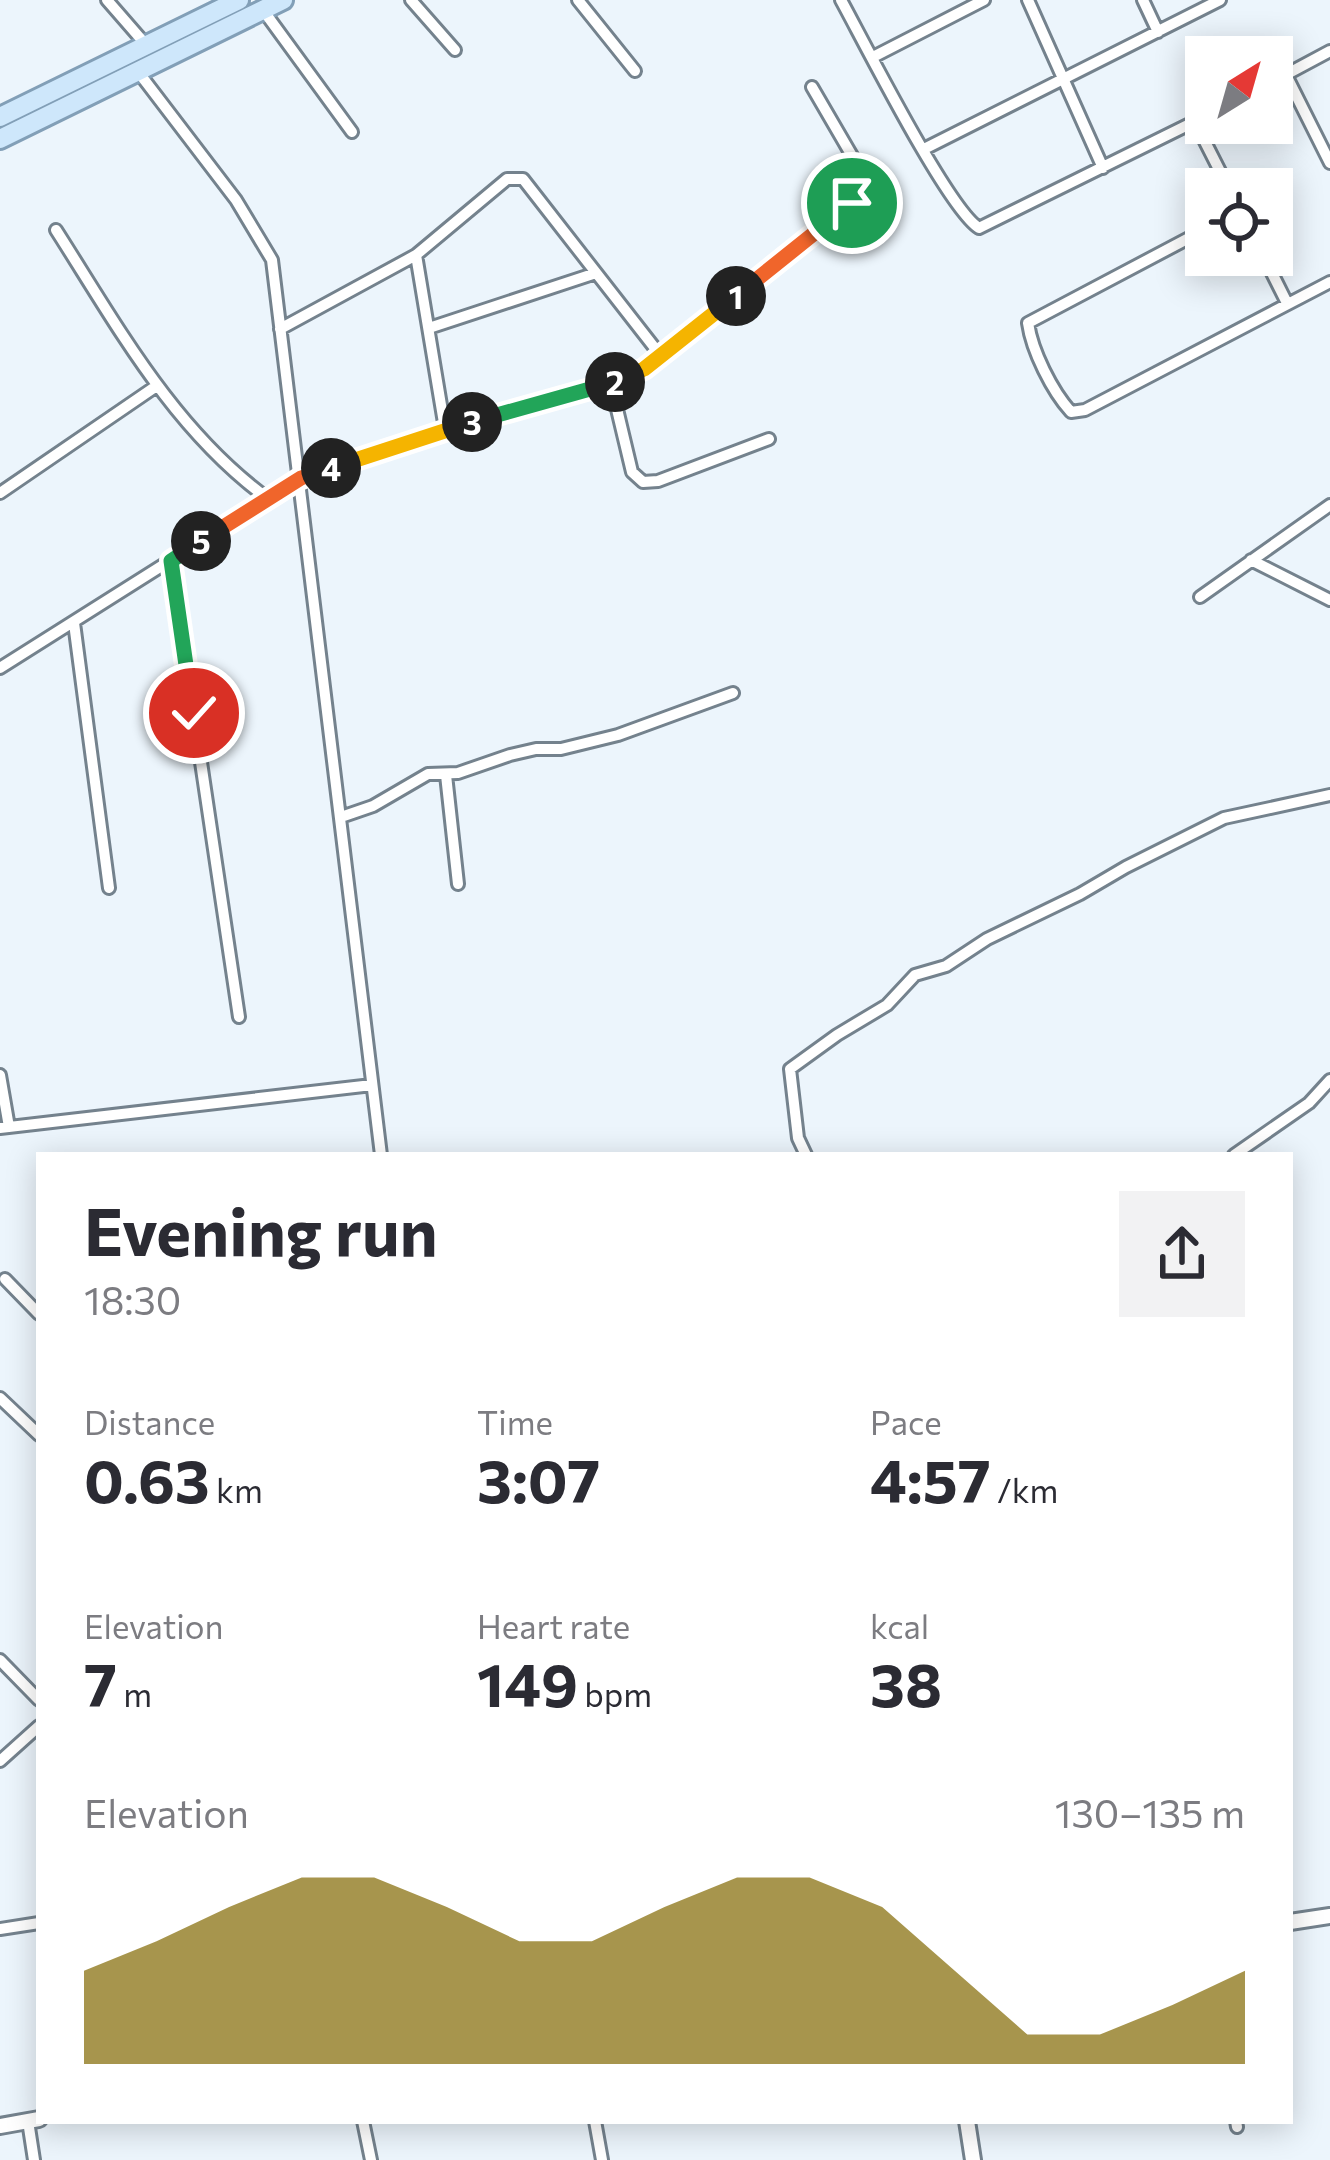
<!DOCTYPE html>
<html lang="en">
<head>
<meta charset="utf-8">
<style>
  body { margin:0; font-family:Commissioner,sans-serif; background:#f2f2f3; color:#2b2b33; height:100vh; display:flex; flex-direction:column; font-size:45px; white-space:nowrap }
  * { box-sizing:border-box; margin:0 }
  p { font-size:39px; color:#7c7c81 }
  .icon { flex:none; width:66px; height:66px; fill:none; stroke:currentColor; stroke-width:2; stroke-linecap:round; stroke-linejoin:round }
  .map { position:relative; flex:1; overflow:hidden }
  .panel { position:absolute; left:36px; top:1152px; width:1257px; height:972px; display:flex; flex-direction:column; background:#fff; border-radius:0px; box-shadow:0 6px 30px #0003 }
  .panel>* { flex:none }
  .needle { width:78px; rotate:37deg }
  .fabs { position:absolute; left:1185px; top:36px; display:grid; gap:24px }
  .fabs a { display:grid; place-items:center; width:108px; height:108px; border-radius:0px; background:#fff; box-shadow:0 6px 30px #0003; font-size:60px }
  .pin { position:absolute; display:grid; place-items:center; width:102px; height:102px; color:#fff; margin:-51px; border:6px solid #fff; border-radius:50%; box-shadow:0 3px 12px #0007 }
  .km { position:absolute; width:60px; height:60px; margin:-30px; border-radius:50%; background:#222; color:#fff; font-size:33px; line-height:60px; text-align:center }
  .round { display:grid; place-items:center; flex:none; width:126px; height:126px; border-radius:0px; background:#f2f2f3 }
  .overview { display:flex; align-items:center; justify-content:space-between; height:204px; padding:0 48px }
  h1 { font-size:66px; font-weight:700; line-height:90px }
  .stats { display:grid; grid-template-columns:repeat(3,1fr); gap:18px; height:204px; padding:12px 48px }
  .stats div { display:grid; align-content:center }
  .stats b { font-size:60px; font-weight:700 }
  .stats small { font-size:33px; font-weight:400 }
  .stats p { font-size:33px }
  .chart { height:336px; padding:24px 48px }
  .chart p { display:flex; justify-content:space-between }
  .chart svg { width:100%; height:216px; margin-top:12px; fill:#826902; opacity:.7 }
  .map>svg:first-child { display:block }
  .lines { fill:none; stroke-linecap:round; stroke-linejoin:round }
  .minor-casing { stroke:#74828d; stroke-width:16 }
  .tertiary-casing { stroke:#74828d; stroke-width:20 }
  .primary-casing { stroke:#829fb7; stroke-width:24 }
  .minor { stroke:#fff; stroke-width:10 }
  .tertiary { stroke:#fff; stroke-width:14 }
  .primary { stroke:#cee7fb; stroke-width:18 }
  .split-1-casing { stroke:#fff; stroke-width:24 }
  .split-2-casing { stroke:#fff; stroke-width:24 }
  .split-3-casing { stroke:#fff; stroke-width:24 }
  .split-4-casing { stroke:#fff; stroke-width:24 }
  .split-5-casing { stroke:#fff; stroke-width:24 }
  .split-6-casing { stroke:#fff; stroke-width:24 }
  .split-7-casing { stroke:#fff; stroke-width:24 }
  .split-1 { stroke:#f0652b; stroke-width:15 }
  .split-2 { stroke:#f5b400; stroke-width:15 }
  .split-3 { stroke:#22a559; stroke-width:15 }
  .split-4 { stroke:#f5b400; stroke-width:15 }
  .split-5 { stroke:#f0652b; stroke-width:15 }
  .split-6 { stroke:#22a559; stroke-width:15 }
  .split-7 { stroke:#22a559; stroke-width:15 }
</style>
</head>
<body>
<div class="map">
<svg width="1330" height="2160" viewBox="0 0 1330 2160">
  <rect width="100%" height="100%" fill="#ecf5fc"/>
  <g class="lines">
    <g class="minor-casing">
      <path id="minor" d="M107,0l40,46
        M411,0l44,50
        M578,0l57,71
        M841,0c23,42 107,209 138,228l227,-112
        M1028,0l75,168
        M1143,0l15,32
        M263,10l89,122
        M873,57l111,-57
        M136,69l100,131 36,60 109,895
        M1286,75l44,88
        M1272,82l58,-31
        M1195,122l34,67
        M924,149l296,-149
        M1206,229l-178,94c4,28 24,68 43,89l14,-2 245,-128
        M56,230c62,97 117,199 211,268
        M416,255l29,174
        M1263,255l24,48
        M429,328l167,-55
        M280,329l136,-74 91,-76h16l138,177
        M611,384l21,88 11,10 15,-1 111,-42
        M0,493l155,-106
        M1251,560l79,40
        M171,561l68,456
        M1200,597l130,-92
        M74,623l35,265
        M0,668l301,-190 144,-49 166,-45 33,-15 218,-177 3,-6 -3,-13 -50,-86
        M446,775l12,109
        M341,817l32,-11 55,-32 30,-1 52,-18 26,-6h25l57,-14 115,-42
        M0,1075l9,52
        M0,1128l372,-43
        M806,1155l-8,-17 -8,-69 47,-34 50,-30 28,-30 31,-9 41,-27 93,-45 46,-27 98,-49 106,-23
        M1234,1155l75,-52 21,-23
        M5,1279l34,35
        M0,1398l39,37
        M0,1660l39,40
        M0,1761l39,-35
        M0,1929l39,-6
        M28,2121l6,39
        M363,2121l8,39
        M595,2121l7,39
        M1236,2121l1,6"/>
    </g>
    <g class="tertiary-casing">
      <path id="tertiary" d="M1290,1922l40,-6
        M967,2121l6,39
        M0,2126l39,-7"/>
    </g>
    <g class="primary-casing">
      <path id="primary" d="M0,117l239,-117
        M0,139l283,-139"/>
    </g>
    <use href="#minor" class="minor"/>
    <use href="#tertiary" class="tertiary"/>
    <use href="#primary" class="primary"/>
  </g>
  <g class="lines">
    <g class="split-1-casing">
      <path id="split-1" d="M736,296l116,-93"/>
    </g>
    <g class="split-2-casing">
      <path id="split-2" d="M615,382l29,-13 92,-73"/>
    </g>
    <g class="split-3-casing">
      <path id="split-3" d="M472,422l143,-40"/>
    </g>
    <g class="split-4-casing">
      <path id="split-4" d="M331,468l141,-46"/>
    </g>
    <g class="split-5-casing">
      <path id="split-5" d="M201,541l100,-63 30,-10"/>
    </g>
    <g class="split-6-casing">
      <path id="split-6" d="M187,672l-16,-111 30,-20"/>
    </g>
    <g class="split-7-casing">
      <path id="split-7" d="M187,672l7,41"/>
    </g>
    <use href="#split-1" class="split-1"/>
    <use href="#split-2" class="split-2"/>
    <use href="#split-3" class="split-3"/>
    <use href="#split-4" class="split-4"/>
    <use href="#split-5" class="split-5"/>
    <use href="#split-6" class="split-6"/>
    <use href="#split-7" class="split-7"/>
  </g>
</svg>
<div class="fabs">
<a><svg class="needle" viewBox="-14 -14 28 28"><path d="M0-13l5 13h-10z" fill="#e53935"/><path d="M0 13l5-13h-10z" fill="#7c7c81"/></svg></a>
<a><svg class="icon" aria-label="locate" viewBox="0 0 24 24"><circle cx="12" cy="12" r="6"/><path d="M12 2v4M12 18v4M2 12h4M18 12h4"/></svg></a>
</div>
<div class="pin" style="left:852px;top:203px;background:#1e9e55"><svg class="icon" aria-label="arrive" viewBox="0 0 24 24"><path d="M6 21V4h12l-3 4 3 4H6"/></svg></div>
<div class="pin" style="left:194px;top:713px;background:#d93025"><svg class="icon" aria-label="check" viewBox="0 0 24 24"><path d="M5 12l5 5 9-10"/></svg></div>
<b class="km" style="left:736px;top:296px">1</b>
<b class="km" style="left:615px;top:382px">2</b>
<b class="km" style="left:472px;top:422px">3</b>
<b class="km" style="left:331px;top:468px">4</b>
<b class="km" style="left:201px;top:541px">5</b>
<section class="panel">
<div class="overview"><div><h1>Evening run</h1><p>18:30</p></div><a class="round"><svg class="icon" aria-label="share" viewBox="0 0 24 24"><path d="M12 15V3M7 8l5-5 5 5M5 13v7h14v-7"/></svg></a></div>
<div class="stats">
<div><p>Distance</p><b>0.63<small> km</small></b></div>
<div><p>Time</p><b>3:07</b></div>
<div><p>Pace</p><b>4:57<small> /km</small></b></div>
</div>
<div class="stats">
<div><p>Elevation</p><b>7<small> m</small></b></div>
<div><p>Heart rate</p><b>149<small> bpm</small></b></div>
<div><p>kcal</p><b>38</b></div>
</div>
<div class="chart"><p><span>Elevation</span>130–135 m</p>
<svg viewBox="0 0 160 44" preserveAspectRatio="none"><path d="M0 44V25L10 19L20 12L30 6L40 6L50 12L60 19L70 19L80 12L90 6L100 6L110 12L120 25L130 38L140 38L150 32L160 25V44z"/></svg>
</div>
</section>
</div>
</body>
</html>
